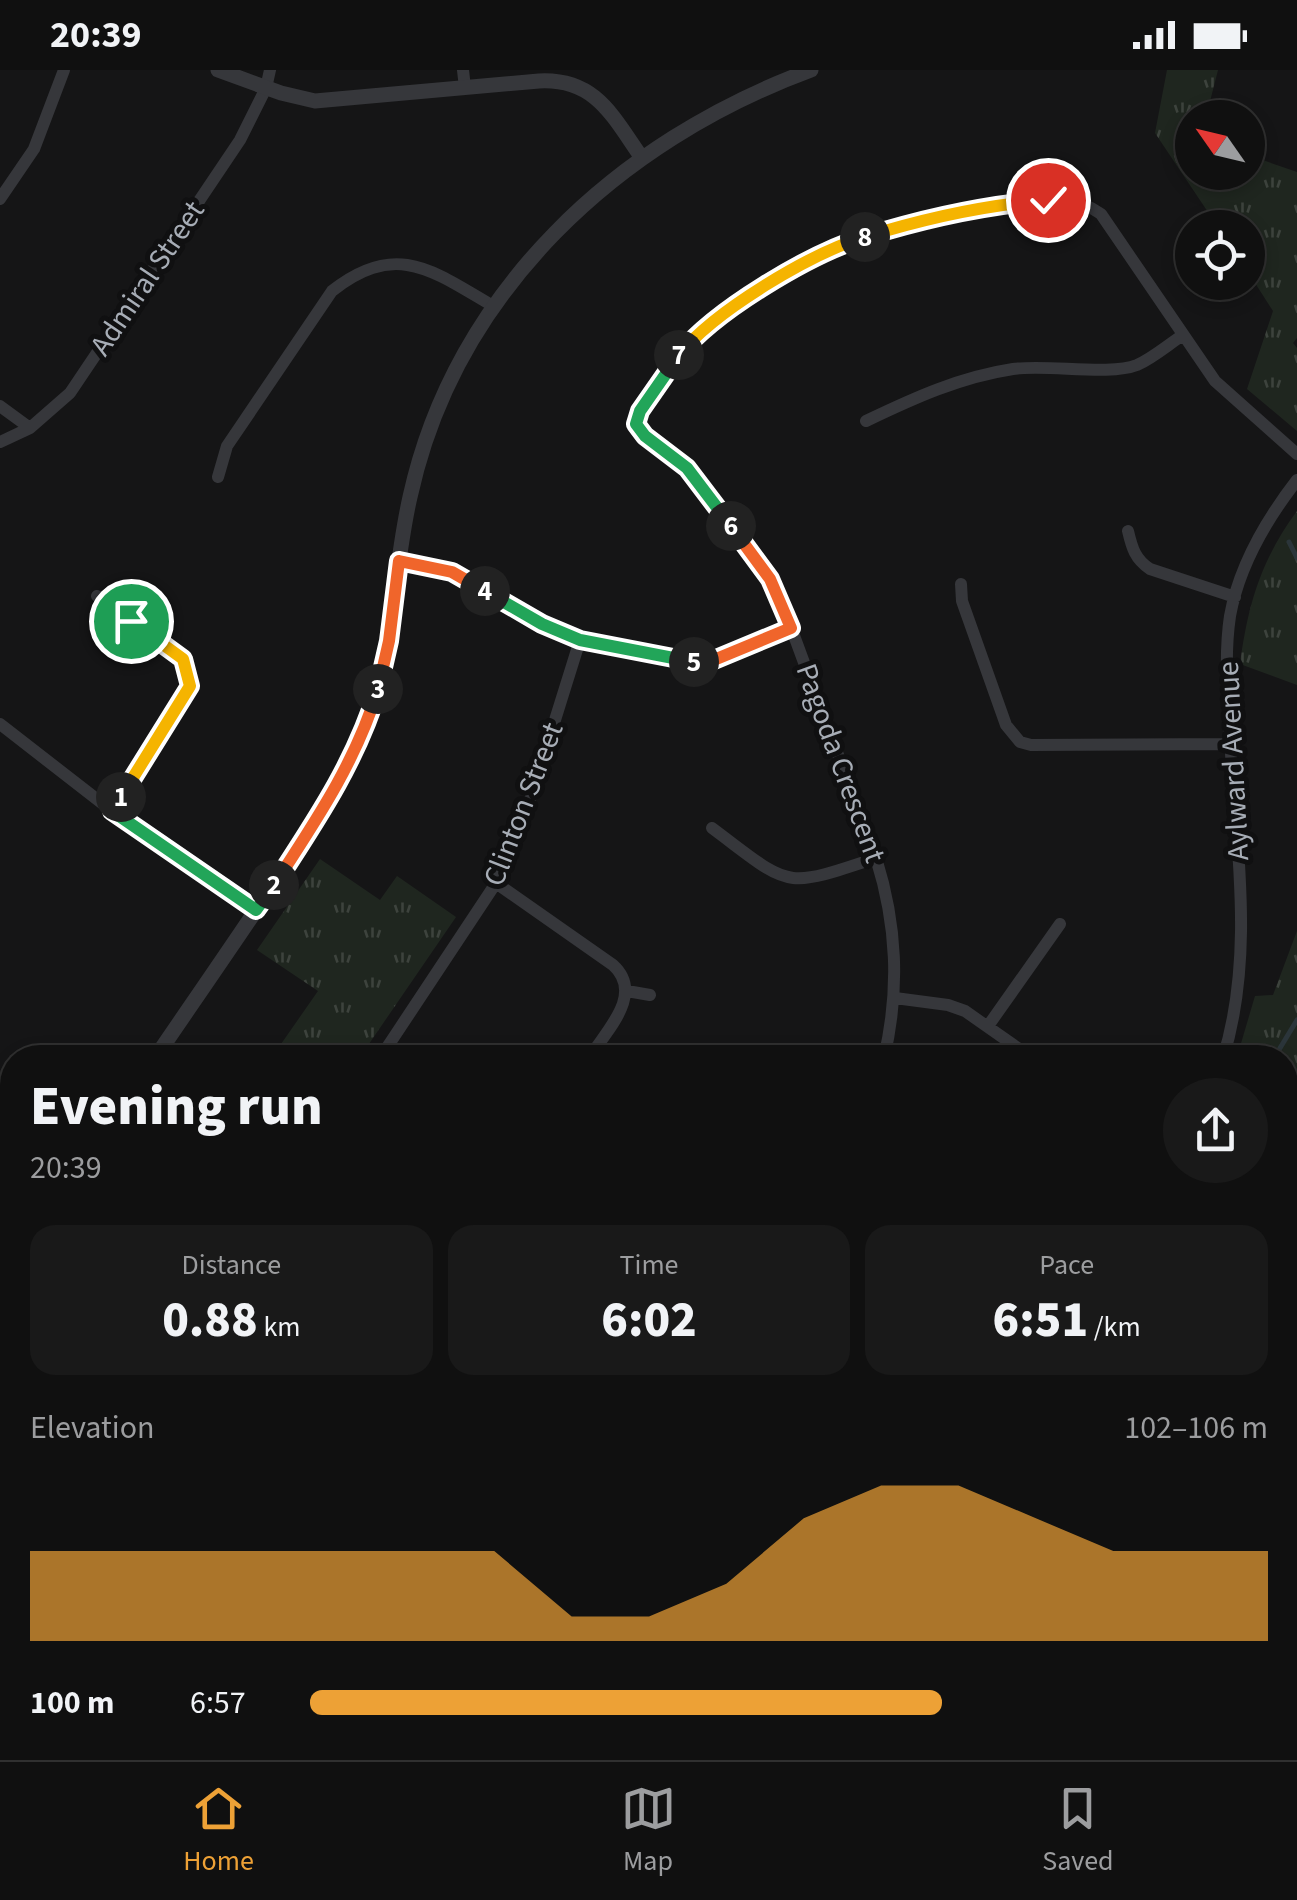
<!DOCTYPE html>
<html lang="en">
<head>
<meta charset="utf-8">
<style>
  body { margin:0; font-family:"Source Sans 3",sans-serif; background:#191919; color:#f1f3f6; height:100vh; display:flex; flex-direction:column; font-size:38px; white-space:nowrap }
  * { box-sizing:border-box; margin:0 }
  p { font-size:32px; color:#9c9d9f }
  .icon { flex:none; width:55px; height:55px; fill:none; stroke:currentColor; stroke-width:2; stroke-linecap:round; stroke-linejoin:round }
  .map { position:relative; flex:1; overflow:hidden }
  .panel { position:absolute; left:0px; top:975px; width:1298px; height:715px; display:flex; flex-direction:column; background:#101010; border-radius:40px 40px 0 0; box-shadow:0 5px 15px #0003,0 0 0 2px #303030 }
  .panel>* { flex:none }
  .needle { width:65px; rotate:304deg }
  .controls { position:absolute; left:1175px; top:30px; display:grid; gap:20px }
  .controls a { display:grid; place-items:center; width:90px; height:90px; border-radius:50%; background:#101010; box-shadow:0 5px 15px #0003,0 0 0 2px #303030; font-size:50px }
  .pin { position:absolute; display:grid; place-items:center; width:85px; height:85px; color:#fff; margin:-42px; border:5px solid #fff; border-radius:50%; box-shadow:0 2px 10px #0007 }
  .km { position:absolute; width:50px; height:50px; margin:-25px; border-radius:50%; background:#222; color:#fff; font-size:28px; line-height:50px; text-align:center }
  .round { display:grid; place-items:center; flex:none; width:105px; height:105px; border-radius:52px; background:#191919 }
  .headline { display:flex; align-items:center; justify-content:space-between; height:170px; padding:0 30px }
  h1 { font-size:55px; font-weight:800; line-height:75px }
  .stats { display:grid; grid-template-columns:repeat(3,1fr); gap:15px; height:170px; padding:10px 30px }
  .stats div { display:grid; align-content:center; border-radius:25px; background:#191919; text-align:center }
  .stats b { font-size:50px; font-weight:800 }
  .stats small { font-size:28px; font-weight:400 }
  .stats p { font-size:28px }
  .chart { height:280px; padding:20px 30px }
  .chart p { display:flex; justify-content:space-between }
  .chart svg { width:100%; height:180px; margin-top:10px; fill:#eda136; opacity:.7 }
  ul { padding:0 30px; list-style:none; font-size:32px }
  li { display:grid; grid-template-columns:160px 120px 1fr; align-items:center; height:75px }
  li i { height:25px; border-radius:12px; background:#eda136 }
  .status { display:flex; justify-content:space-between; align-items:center; height:70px; padding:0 50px; background:#101010; direction:ltr }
  .status svg { height:28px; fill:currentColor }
  .tabs { display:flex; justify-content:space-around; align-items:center; height:140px; border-top:2px solid #303030; background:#101010; font-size:28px; color:#9c9d9f }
  .tabs a { display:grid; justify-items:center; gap:5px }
  .tabs .current { color:#eda136 }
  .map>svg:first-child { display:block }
  .grass { fill:url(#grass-tufts) }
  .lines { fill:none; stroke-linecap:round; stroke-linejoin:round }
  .stream { stroke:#2b353a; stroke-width:5 }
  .building { fill:url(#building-hatch); stroke:#2f2f32; stroke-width:2.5 }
  .minor { stroke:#36373b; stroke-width:12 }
  .tertiary { stroke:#36373b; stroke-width:15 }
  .secondary { stroke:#44464b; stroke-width:18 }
  .split-1-casing { stroke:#fff; stroke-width:20 }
  .split-2-casing { stroke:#fff; stroke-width:20 }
  .split-3-casing { stroke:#fff; stroke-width:20 }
  .split-4-casing { stroke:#fff; stroke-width:20 }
  .split-5-casing { stroke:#fff; stroke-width:20 }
  .split-6-casing { stroke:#fff; stroke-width:20 }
  .split-7-casing { stroke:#fff; stroke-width:20 }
  .split-8-casing { stroke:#fff; stroke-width:20 }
  .split-9-casing { stroke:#fff; stroke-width:20 }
  .split-1 { stroke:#f5b400; stroke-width:12 }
  .split-2 { stroke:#22a559; stroke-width:12 }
  .split-3 { stroke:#f0652b; stroke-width:12 }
  .split-4 { stroke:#f0652b; stroke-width:12 }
  .split-5 { stroke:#22a559; stroke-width:12 }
  .split-6 { stroke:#f0652b; stroke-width:12 }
  .split-7 { stroke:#22a559; stroke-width:12 }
  .split-8 { stroke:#f5b400; stroke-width:12 }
  .split-9 { stroke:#f5b400; stroke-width:12 }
  .labels { text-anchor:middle; stroke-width:10; stroke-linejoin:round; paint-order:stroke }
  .street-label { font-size:30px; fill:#a7adb6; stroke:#101011 }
</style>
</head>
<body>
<div class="status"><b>20:39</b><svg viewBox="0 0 49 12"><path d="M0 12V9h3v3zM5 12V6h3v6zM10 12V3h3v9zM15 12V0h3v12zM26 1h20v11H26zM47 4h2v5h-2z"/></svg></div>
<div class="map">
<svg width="1297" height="1690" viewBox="0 0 1297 1690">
  <defs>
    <pattern id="grass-tufts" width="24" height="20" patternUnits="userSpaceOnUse" patternTransform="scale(2.5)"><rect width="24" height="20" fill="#1f261f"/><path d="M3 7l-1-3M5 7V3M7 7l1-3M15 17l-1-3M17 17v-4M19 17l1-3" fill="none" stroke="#3d433d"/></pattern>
    <pattern id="building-hatch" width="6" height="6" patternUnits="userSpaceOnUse" patternTransform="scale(2.5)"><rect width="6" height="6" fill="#414346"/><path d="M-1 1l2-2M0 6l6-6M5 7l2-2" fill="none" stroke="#5a5b5e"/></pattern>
  </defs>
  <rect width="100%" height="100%" fill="#151516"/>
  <path class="grass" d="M1167,0h51l-12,47 -14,1v54h56v-17l49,17v166l-4,5 4,5v83l-50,-42 26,-78 -25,-39v-44l-30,-1 -63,-94z
    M1297,441v174l-57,-21c8,-60 21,-104 57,-153z
    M320,789l60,41 17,-24 59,41 -96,140h-88l46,-66 -61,-41z
    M1297,861v194l-12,21v-88l-48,-1 18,-61 18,-1z
    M1285,1606l12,4v80h-596l9,-12h575z
    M583,1678h84l21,12h-84z"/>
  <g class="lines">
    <path class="stream" d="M1289,472l8,16
      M1274,988l23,-38
      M1155,1678v12
      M1275,1690l22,-7"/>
  </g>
  <path class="building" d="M495,1678h71l18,12h-58l-31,-9z"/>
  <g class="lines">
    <path class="minor" d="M463,0l2,18
      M0,129l34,-50 30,-79
      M0,336l30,22
      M866,351c48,-23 94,-44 147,-52 35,-5 96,7 124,-4 16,-7 32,-21 46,-30
      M0,372l30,-14 40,-35 170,-253 26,-52 4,-18
      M218,407l9,-31 105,-155c64,-51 101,-20 161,15
      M1128,461c4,17 7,28 22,38l85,28
      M399,491l62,15 62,39 57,25 114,22h15l82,-34
      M961,514l1,17 44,124 14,17 11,3 199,-1
      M97,526l86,63 6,28 -77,124
      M0,654l112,87 144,99
      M712,758c79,59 69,62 164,30
      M496,813l117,82c32,29 -7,66 -24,93
      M627,921l23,4
      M895,928l53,7 17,6 67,47
      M988,956l72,-102
      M380,988l116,-175 35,-86 49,-157
      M884,988c16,-69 13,-133 -8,-200l-98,-266 -91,-123 -48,-39c-6,-16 10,-34 19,-47 73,-104 230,-169 354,-180 32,-3 62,-9 89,11l114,167 82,73
      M1223,988c32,-102 13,-215 7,-320 -2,-40 -6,-82 0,-122 9,-50 36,-96 67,-136
      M0,1224l12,8
      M1285,1418l12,-42
      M1285,1492l12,14
      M194,1678l15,12
      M286,1690l9,-12"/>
    <path class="tertiary" d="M218,0l63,23 34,8 224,-20c57,-3 74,36 103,77
      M155,988c43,-63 86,-125 128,-188 29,-43 61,-87 80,-136 31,-76 29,-158 47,-237 45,-206 208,-356 401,-427
      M0,1214l12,-18"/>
    <path class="secondary" d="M0,1674l19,16"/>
  </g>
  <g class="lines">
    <g class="split-1-casing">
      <path id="split-1" d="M121,727l69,-111 -7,-27 -52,-38"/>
    </g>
    <g class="split-2-casing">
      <path id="split-2" d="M121,727l-9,14 144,99 18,-25"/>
    </g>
    <g class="split-3-casing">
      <path id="split-3" d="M274,815c41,-63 82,-123 104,-196"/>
    </g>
    <g class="split-4-casing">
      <path id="split-4" d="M378,619l11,-48 10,-80 53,11 33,19"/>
    </g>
    <g class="split-5-casing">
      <path id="split-5" d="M485,521l57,33 38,16 114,22"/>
    </g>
    <g class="split-6-casing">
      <path id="split-6" d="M694,592h15l82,-34 -21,-49 -39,-53"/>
    </g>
    <g class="split-7-casing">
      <path id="split-7" d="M679,285l-39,56 -4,13 9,12 42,32 44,58"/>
    </g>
    <g class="split-8-casing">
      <path id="split-8" d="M679,285c35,-44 132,-102 186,-118"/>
    </g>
    <g class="split-9-casing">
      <path id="split-9" d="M865,167c61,-19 120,-32 183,-37"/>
    </g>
    <use href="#split-1" class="split-1"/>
    <use href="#split-2" class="split-2"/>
    <use href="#split-3" class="split-3"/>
    <use href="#split-4" class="split-4"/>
    <use href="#split-5" class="split-5"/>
    <use href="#split-6" class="split-6"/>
    <use href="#split-7" class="split-7"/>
    <use href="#split-8" class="split-8"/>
    <use href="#split-9" class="split-9"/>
  </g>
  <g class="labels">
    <g class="street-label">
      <text transform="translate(147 208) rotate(-56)" y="10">Admiral Street</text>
      <text transform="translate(1233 691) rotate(-93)" y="10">Aylward Avenue</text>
      <text transform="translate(841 693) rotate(70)" y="10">Pagoda Crescent</text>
      <text transform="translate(523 734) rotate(-69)" y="10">Clinton Street</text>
    </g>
  </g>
</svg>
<div class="controls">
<a><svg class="needle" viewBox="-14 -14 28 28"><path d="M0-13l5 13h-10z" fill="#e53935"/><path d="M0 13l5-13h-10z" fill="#9c9d9f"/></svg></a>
<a><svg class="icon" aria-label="locate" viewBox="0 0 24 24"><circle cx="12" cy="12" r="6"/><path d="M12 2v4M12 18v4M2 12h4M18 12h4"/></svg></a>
</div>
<div class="pin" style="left:131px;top:551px;background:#1e9e55"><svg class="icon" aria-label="arrive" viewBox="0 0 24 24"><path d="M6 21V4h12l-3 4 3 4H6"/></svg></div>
<div class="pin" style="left:1048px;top:130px;background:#d93025"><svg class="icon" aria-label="check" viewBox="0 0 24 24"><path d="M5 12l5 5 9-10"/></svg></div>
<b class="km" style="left:121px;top:727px">1</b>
<b class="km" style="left:274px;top:815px">2</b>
<b class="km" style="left:378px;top:619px">3</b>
<b class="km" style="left:485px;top:521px">4</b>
<b class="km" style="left:694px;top:592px">5</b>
<b class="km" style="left:731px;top:456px">6</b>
<b class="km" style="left:679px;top:285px">7</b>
<b class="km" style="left:865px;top:167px">8</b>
<section class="panel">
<div class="headline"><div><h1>Evening run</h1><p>20:39</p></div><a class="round"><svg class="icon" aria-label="share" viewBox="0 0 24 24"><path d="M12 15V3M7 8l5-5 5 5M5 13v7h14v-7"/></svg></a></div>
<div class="stats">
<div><p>Distance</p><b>0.88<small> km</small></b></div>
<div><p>Time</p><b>6:02</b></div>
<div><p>Pace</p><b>6:51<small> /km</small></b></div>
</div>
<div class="chart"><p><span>Elevation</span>102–106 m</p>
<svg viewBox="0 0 160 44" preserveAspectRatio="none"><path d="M0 44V22L10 22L20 22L30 22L40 22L50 22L60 22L70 38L80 38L90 30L100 14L110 6L120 6L130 14L140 22L150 22L160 22V44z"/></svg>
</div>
<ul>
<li><b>100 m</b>6:57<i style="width:66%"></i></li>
</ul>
</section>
</div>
<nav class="tabs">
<a class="current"><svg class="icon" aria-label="home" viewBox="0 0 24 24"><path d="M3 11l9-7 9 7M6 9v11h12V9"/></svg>Home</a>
<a><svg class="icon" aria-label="map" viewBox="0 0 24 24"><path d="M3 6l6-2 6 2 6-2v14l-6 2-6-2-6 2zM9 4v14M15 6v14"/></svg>Map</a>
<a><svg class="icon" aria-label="saved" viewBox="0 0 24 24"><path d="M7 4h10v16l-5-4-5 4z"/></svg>Saved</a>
</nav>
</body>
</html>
